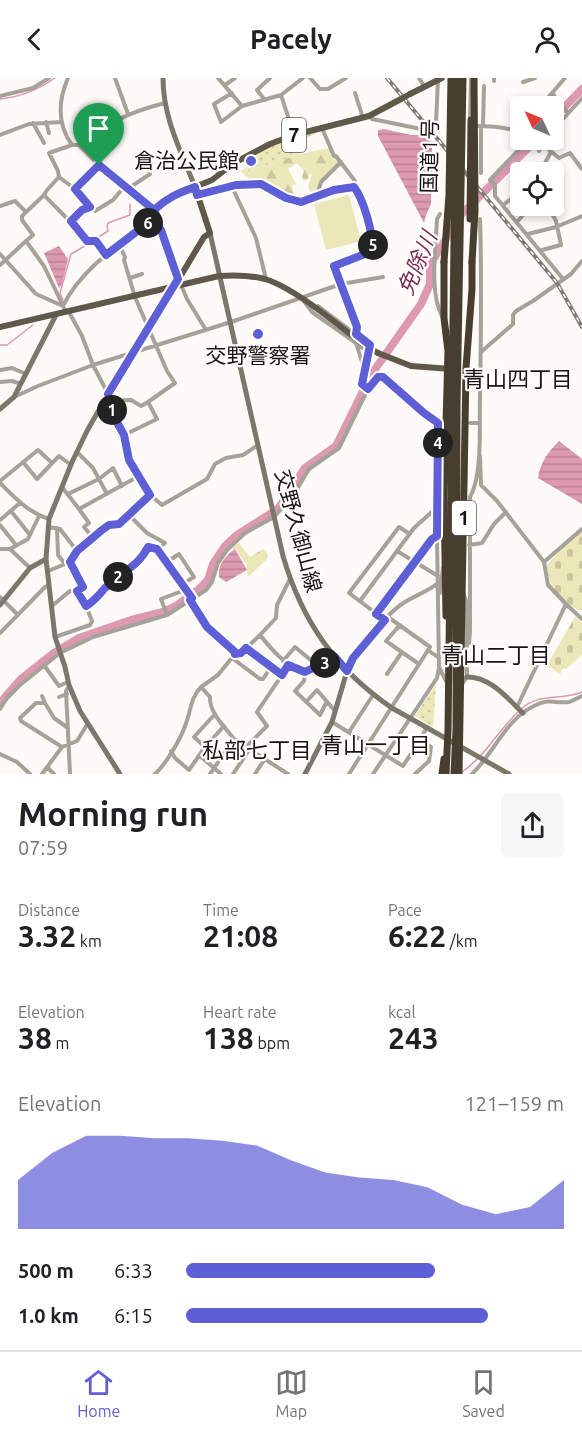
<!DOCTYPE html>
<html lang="en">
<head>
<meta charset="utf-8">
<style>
  body { margin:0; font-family:Ubuntu,"Noto Sans JP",sans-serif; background:#f6f6f6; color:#202124; height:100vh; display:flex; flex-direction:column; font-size:22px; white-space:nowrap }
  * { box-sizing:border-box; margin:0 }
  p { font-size:20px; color:#757577 }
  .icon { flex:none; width:33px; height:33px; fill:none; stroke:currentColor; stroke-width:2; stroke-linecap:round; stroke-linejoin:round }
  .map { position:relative; height:696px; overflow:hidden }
  .panel { display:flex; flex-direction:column; background:#fff; flex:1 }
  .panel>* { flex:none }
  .needle { width:39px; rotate:314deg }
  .tools { position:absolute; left:510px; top:18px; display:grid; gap:12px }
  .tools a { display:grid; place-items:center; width:54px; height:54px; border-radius:6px; background:#fff; box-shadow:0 3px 9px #0003; font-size:30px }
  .pin { position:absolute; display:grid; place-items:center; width:51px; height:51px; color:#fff; margin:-62px -26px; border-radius:50% 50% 50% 0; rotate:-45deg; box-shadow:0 0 6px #0007 }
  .pin .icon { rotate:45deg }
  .km { position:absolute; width:30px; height:30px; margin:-15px; border-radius:50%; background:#222; color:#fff; font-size:16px; line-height:30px; text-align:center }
  .round { display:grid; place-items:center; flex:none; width:63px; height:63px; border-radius:6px; background:#f6f6f6 }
  .head { display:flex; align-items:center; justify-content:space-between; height:102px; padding:0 18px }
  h1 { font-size:33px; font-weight:700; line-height:45px }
  .figures { display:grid; grid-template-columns:repeat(3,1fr); gap:9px; height:102px; padding:6px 18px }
  .figures div { display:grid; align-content:center }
  .figures b { font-size:30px; font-weight:700 }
  .figures small { font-size:16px; font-weight:400 }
  .figures p { font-size:16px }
  .chart { height:168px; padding:12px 18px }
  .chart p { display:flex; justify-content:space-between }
  .chart svg { width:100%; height:108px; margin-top:6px; fill:#5e5fd7; opacity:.7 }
  ul { padding:0 18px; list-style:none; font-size:20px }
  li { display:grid; grid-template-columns:96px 72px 1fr; align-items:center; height:45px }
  li i { height:15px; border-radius:8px; background:#5e5fd7 }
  header { display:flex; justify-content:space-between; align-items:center; height:78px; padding:0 18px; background:#fff; font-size:27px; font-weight:700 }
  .dock { display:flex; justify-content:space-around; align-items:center; height:84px; border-top:2px solid #e0e0e0; background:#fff; font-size:16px; color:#757577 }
  .dock a { display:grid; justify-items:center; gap:3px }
  .dock .on { color:#5e5fd7 }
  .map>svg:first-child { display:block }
  .forest { fill:url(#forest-firs) }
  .cemetery { fill:url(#cemetery-stones) }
  .park { fill:url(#park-dots) }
  .pitch { fill:#ece7b8 }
  .water { fill:url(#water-rules) }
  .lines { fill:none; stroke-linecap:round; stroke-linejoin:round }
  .stream { stroke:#dc99b0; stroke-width:1.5 }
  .river { stroke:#dc99b0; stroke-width:8 }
  .street { stroke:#a6a199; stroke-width:4 }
  .secondary { stroke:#7d766b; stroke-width:5 }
  .primary { stroke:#60584b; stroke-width:6 }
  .highway { stroke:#483e30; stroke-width:7 }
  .rail-casing { stroke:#807a76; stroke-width:4 }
  .rail { stroke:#fff; stroke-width:1.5; stroke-dasharray:4.5; stroke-linecap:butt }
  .primary-bridge { stroke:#60584b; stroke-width:6 }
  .highway-bridge { stroke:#483e30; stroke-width:7 }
  .route-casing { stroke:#fff; stroke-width:12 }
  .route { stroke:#5e5fd7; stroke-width:8 }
  .poi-dot { fill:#5e5fd7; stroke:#fff; stroke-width:2 }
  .labels { text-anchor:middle; stroke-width:4.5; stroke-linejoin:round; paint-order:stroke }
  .shield { fill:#fff; stroke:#5f5a57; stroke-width:1.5 }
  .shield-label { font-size:20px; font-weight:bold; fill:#1a130f }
  .street-label { font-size:21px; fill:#1a130f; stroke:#fff }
  .poi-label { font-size:21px; fill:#1a130f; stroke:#fff; text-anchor:end }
  .water-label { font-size:22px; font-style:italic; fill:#7d2f4f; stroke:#fff }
  .neighbourhood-label { font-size:22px; fill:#1a130f; stroke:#fff }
</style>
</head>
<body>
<header><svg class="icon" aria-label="back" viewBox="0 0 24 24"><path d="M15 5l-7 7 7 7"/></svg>Pacely<svg class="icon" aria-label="person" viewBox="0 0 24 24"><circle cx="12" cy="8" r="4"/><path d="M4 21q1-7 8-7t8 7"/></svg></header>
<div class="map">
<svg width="582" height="696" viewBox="0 0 582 696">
  <defs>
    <pattern id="forest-firs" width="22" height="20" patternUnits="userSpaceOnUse" patternTransform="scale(1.5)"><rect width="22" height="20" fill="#ece7b8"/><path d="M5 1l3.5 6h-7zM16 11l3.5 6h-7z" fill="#cac59d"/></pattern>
    <pattern id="cemetery-stones" width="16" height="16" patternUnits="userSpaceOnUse" patternTransform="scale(1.5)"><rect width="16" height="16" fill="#ece7b8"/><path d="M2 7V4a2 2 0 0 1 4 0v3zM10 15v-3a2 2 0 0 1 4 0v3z" fill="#cac59d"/></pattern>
    <pattern id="park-dots" width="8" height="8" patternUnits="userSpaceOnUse" patternTransform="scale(1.5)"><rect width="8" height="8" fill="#ece7b8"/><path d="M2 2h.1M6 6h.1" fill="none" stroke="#cac59d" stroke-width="1.8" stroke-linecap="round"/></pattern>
    <pattern id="water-rules" width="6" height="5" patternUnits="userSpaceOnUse" patternTransform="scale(1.5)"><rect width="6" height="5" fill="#dc99b0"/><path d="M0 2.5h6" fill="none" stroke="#bc8396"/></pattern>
  </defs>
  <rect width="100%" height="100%" fill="#fefaf7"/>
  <path class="forest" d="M328,70l11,14 -22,27 -7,3 -2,-6 4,-12h-3l-1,5 -4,2 -2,-4 2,-6 -7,-8 -9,6 8,15 -4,1 2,8 -3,5c-12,-6 -45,-18 -50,-27l5,-3 2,3 52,-17z
    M239,465l11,14 13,-8 4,4 1,5 -19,18 -2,-2v-8l-10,-15 -2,-2 -2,1v-3z"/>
  <path class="cemetery" d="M582,452v80h-4c-19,-12 -29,-22 -31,-44l14,-17z
    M575,539l7,6v32l-16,14 -3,-1 -3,6 -13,-9z"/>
  <path class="park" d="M319,53l-1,2 -20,8 2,13 -52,17 -6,-11 31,-16z
    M436,606l-3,43 -18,-11z"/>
  <path class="pitch" d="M349,117l12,46 -35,9 -12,-46z"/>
  <path class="water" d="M384,51l27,6h15l6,7 -1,62 -5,11 -2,8 -46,-87v-6z
    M59,168l9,13 -6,25 -3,4 -15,-35z
    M559,363l23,18v45l-44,-26c2,-15 10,-26 21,-37z
    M235,471l12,21 -21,12 -7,-5c-1,-13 6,-21 16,-28z"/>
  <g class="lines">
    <path class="stream" d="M0,21c21,-2 38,-9 55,-21
      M94,162l14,-9 -1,-5 1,-3 22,-8v-11
      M63,222l-3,-7 11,-39 19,-11
      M0,267h7l26,-20
      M521,631c18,-17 41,-8 61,-17
      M462,694c26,-19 34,-39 56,-60"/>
    <path class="river" d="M554,40l28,-29
      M0,625l21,-24 33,-26 25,-15 52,-18 32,-8 13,-6 22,-16 10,-10 5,-16 12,-18 12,-11 41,-26 27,-41 31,-22 35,-71 50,-71 9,-20v-18l3,-6 27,-44 76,-76"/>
    <path class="street" d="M68,0c-10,23 -11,46 4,67h7
      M115,0l13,36
      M218,0l24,28 39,-11 13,40
      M310,0l10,11h8l18,-11
      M419,0l5,8
      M494,3v-3
      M523,4l12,-4
      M225,7l10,-7
      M232,15l-18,11 7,18 21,-16
      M355,15l8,25
      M552,15l16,20
      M281,17l22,-17
      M0,18l33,-8 16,-10
      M265,22l-8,-10 13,-12
      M546,22l19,-22
      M370,38l2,3 54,11 10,-7 2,-44
      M470,41l1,-41
      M46,44l3,11
      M33,45l11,20
      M475,48c13,0 34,1 45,7
      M481,48v47
      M483,48l1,-40
      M322,50l12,28h2l19,25 -1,6
      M554,51l28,-31
      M0,57l29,-11 32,-2
      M528,62l-38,40 5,5v11l68,83
      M533,62l9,4 17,14 11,-5 12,16
      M539,73l7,-11
      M99,87l55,46
      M540,94l11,-20
      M59,99l-1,-6 -9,-18 23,-8
      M232,109c36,-14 40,13 67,15 8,1 27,-9 36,-12 6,-2 12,-2 19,-3l2,2 15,41 2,16 -8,8 -31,12 23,61 -1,7
      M129,110l21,-14
      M75,111l20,22 18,-11 11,-13
      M198,116l34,-7 24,51 10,41
      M44,117c15,16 30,29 43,46h9l10,14
      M301,124v-3l17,-7 3,-10 20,-20
      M503,127l17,-13
      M0,128l15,-5 11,11
      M440,136l-3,5c-1,27 -8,74 5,97
      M153,141l8,11 17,49
      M71,143l11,-11 8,-3
      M517,144l14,-16
      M528,156l28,-7 26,-11
      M120,168l5,11 -1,3 11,37 32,74 8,12 -27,19 9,17 -33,16
      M542,172l19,-5 -5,-24 -8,-15
      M0,176l36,40 27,12c19,-39 57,-61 90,-87l3,-4 -2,-4c13,-13 24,-18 41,-24
      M0,187l26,-24
      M130,200l12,-4
      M181,207l6,14 19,31
      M304,223l8,11 57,40
      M318,228l52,39 -6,23
      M66,234l-22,-46 -18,-25 7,-6 -11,-15v-4l22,-21 3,-5 12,-13 16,12 24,-24 -20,-20c25,-22 54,-34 86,-42
      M69,234l13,24 11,29 15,29 6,23 10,18 5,25 21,35 12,10 45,-26 8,-15 11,-6 17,-3 15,-10
      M356,265l8,25 -2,16 6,5
      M481,274l32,-28v-9l3,-4 17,-10 38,-27 11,-13
      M0,292l12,-2 14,6
      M0,304l12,-1 9,3
      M14,319l24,-11 55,-21 138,-43 110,-38 42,-7
      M110,323l21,-1 10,6 7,-4
      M470,345h9
      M77,374l16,16 14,26
      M480,378l1,29 16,16 47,61 4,23 18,19
      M23,384l14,17 22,-23 12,9
      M0,403l38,-31 14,13
      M0,405c14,14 29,30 49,36
      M62,409l17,22 60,-33
      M68,416l31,-15 14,-11 9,18
      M79,431l10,14 -5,4 9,11
      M11,433l19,24
      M130,438l17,17 18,10 -8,6
      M0,442l20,-17
      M0,447l16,20
      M48,449l12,2 17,22
      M57,450l1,27 7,9
      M469,467l13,-2 12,-19 12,-12
      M0,471h10l18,-10 11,-23
      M10,471l20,19
      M397,473l41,25
      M70,484l13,25 -5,3
      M167,484l12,-8 15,23 -12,7
      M544,484l38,-33
      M48,493l22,-9 7,-11 32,-26 10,-1 31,-29
      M440,515l3,-25
      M0,519l18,18
      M190,522l17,27 28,25v2
      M360,523l54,-73 20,-18 4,1
      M52,528l18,-15h8l8,15c10,-6 13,-13 21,-20 14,-14 31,-20 41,-39l9,2 35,49
      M376,536l56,-75 4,-3
      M167,537l-6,-16 24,-9
      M385,542l-36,-27 50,-66 11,7
      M400,547l-14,16 33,23
      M0,555l45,-46 4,-2
      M260,557l16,-17 1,-13 13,-26
      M55,559l35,-12 2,-4 -6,-15
      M466,567l3,-2 1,-11v-135c13,-22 9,-73 10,-99 1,-60 2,-119 0,-179
      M246,570l25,19
      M428,572l11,8
      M232,580l28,21h3l8,-12 11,8 6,-10
      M283,583l12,-14 23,19
      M44,587l15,21 9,-4
      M348,593c7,-20 39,-58 57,-69 11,-7 24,-11 33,-19
      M305,594l-1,9 -9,10 25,24 6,-12
      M387,596l15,-22
      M462,606l5,-7 -1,-76 -2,-6
      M69,608l-3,5 4,83
      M42,618l3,7
      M59,619l8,-3
      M306,624l11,-12 18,21
      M517,629l49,-103 16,15
      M0,631l7,-11 13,-13 40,-32 33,-16 74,-22 39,-25 6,-8 6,-19 9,-13 18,-17 29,-16 20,-23 15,-25 30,-21 29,-59 9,-12h6l41,36 14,10 -1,115 2,129 7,14
      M332,644l71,44 17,-26 11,7 -2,14 -14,13
      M349,654l24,-37
      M234,661l12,8 21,-21 -10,-14 25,-37
      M420,662l7,-13
      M62,669l-41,-26 -1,-3 16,-15h9l9,15 14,10
      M205,669l-11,-10 21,-23
      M246,669l42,27
      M171,673l4,7 14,12 16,-23 19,-21
      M0,676l17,8 13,12
      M200,678l21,18
      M47,689l7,7
      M42,696l20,-27 15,-6 11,-18
      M155,696c11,-10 25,-34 30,-48 6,-14 5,-28 16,-39
      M210,696l24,-35c-8,-11 -25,-26 -24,-42l-9,-10 17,-12 17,-21 6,-1 19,-18c13,16 24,30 45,37l30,-15
      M233,696l16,-24
      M255,696l9,-14
      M349,696l81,-127 -42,-30
      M373,696l64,-96 2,-10
      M472,696c23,-22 34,-56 64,-69 14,-7 21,-1 33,-3 4,-1 9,-4 13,-6"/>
    <path class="secondary" d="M163,0c0,40 18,73 32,109
      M210,155l73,323c19,65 52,113 109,152l117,66
      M0,331l14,-12 42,-82
      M46,481l3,-40 23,-57 15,-31 21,-37 66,-107
      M0,527l30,-37 16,-9 9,78 10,30 4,18 11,26 40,63
      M467,599c24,0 40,21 56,36
      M305,696l27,-52 15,-51"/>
    <path class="primary" d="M410,16l32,-16
      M174,209l30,-50 6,-4 -15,-46 17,-7 22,-17 36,-19 24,-9 75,-19 32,-17
      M0,249l219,-51c16,-1 31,-1 46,3 30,9 74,47 101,67
      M378,275l33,13 40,3"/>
    <path class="highway" d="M444,184v56l4,33 -4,146 2,119
      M442,696l2,-15
      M459,696l7,-406 6,-79v-27"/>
    <g class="rail-casing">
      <path id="rail" d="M387,0l170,205 25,44"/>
    </g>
    <use href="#rail" class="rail"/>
    <path class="primary-bridge" d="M401,21l9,-5
      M366,268l12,7"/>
    <path class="highway-bridge" d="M470,141l1,-99
      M444,184l5,-67 2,-117
      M472,184l3,-51 -1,-133
      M446,696l2,-43 8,-653
      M454,696l2,-44 1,-325 6,-327"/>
  </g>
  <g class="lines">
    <g class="route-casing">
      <path id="route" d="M99,87l55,45 2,5 -3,4 8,11 17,49 -70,115 6,23 10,18 5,25 21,35 -31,29 -10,1 -7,5 -25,21 -7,11 13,25 -6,4 9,15c10,-6 13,-12 21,-20 15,-15 31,-19 41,-39l9,2 35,49 -2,2 17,27 28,25v2l6,-1 5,-5 36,27 6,-10 17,7 30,-15 12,14 6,-13 32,-38 -9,-6 56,-75 5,-3 1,-113 -14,-10 -41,-36h-5l-10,12 -6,-5 8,-39 -14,-11 1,-7 -23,-61 31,-12 7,-5c2,-14 -9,-51 -18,-62l-20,3 -33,12 -15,-4 -25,-14 -25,1 -39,10 -2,-8c-17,6 -28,11 -41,23l2,5 -3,4 -47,36 -10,-14h-9l-16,-20 11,-11 8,-3 -15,-18 24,-24"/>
    </g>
    <use href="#route" class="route"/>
  </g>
  <g class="poi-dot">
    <circle cx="251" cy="83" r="6"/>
    <circle cx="258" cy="256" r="6"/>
  </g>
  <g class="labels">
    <g class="shield">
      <rect x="282" y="40" width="24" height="34" rx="4.5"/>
      <rect x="452" y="423" width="24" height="34" rx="4.5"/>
    </g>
    <g class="shield-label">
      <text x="294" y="64">7</text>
      <text x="464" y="447">1</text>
    </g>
    <g class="street-label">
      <text transform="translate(430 78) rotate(-89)" y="7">国道1号</text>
      <text transform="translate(298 453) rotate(75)" y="7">交野久御山線</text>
    </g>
    <g class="poi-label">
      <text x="239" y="90">倉治公民館</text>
      <text x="258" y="285" text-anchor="middle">交野警察署</text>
    </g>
    <g class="water-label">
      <text transform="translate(417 185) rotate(-67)" y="8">免除川</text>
    </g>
    <g class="neighbourhood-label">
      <text x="518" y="309">青山四丁目</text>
      <text x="496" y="585">青山二丁目</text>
      <text x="376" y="675">青山一丁目</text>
      <text x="257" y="680">私部七丁目</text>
    </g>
  </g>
</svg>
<div class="tools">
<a><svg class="needle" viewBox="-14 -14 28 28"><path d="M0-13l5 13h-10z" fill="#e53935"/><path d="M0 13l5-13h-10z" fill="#757577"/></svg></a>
<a><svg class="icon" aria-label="locate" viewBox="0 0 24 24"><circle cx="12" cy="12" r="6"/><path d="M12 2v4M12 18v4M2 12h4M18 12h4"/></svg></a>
</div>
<div class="pin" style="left:99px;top:87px;background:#1e9e55"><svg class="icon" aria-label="arrive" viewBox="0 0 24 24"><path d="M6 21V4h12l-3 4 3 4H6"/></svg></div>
<b class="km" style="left:112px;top:332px">1</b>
<b class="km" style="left:118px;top:499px">2</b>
<b class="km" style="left:325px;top:585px">3</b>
<b class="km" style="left:438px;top:365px">4</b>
<b class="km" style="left:373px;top:167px">5</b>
<b class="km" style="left:148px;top:145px">6</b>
</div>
<section class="panel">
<div class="head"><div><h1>Morning run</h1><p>07:59</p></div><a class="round"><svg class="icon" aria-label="share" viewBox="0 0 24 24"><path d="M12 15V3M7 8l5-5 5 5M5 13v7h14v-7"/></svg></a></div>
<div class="figures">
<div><p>Distance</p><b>3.32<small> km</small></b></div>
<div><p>Time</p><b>21:08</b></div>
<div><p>Pace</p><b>6:22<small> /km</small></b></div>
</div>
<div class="figures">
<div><p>Elevation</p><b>38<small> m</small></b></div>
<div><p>Heart rate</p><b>138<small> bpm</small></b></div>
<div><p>kcal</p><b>243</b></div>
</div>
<div class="chart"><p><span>Elevation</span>121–159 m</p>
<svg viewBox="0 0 160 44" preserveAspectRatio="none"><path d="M0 44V24L10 13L20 6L30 6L40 7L50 7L60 8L70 10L80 16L90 21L100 23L110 24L120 27L130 34L140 38L150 35L160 24V44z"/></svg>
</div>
<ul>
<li><b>500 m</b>6:33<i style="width:66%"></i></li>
<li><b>1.0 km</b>6:15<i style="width:80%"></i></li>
</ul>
</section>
<nav class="dock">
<a class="on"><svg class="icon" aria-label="home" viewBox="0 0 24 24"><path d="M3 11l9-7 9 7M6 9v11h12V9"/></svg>Home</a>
<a><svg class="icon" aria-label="map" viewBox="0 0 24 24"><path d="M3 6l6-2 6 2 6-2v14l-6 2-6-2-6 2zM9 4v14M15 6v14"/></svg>Map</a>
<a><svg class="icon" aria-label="saved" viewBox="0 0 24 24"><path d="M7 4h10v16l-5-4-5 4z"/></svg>Saved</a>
</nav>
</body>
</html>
